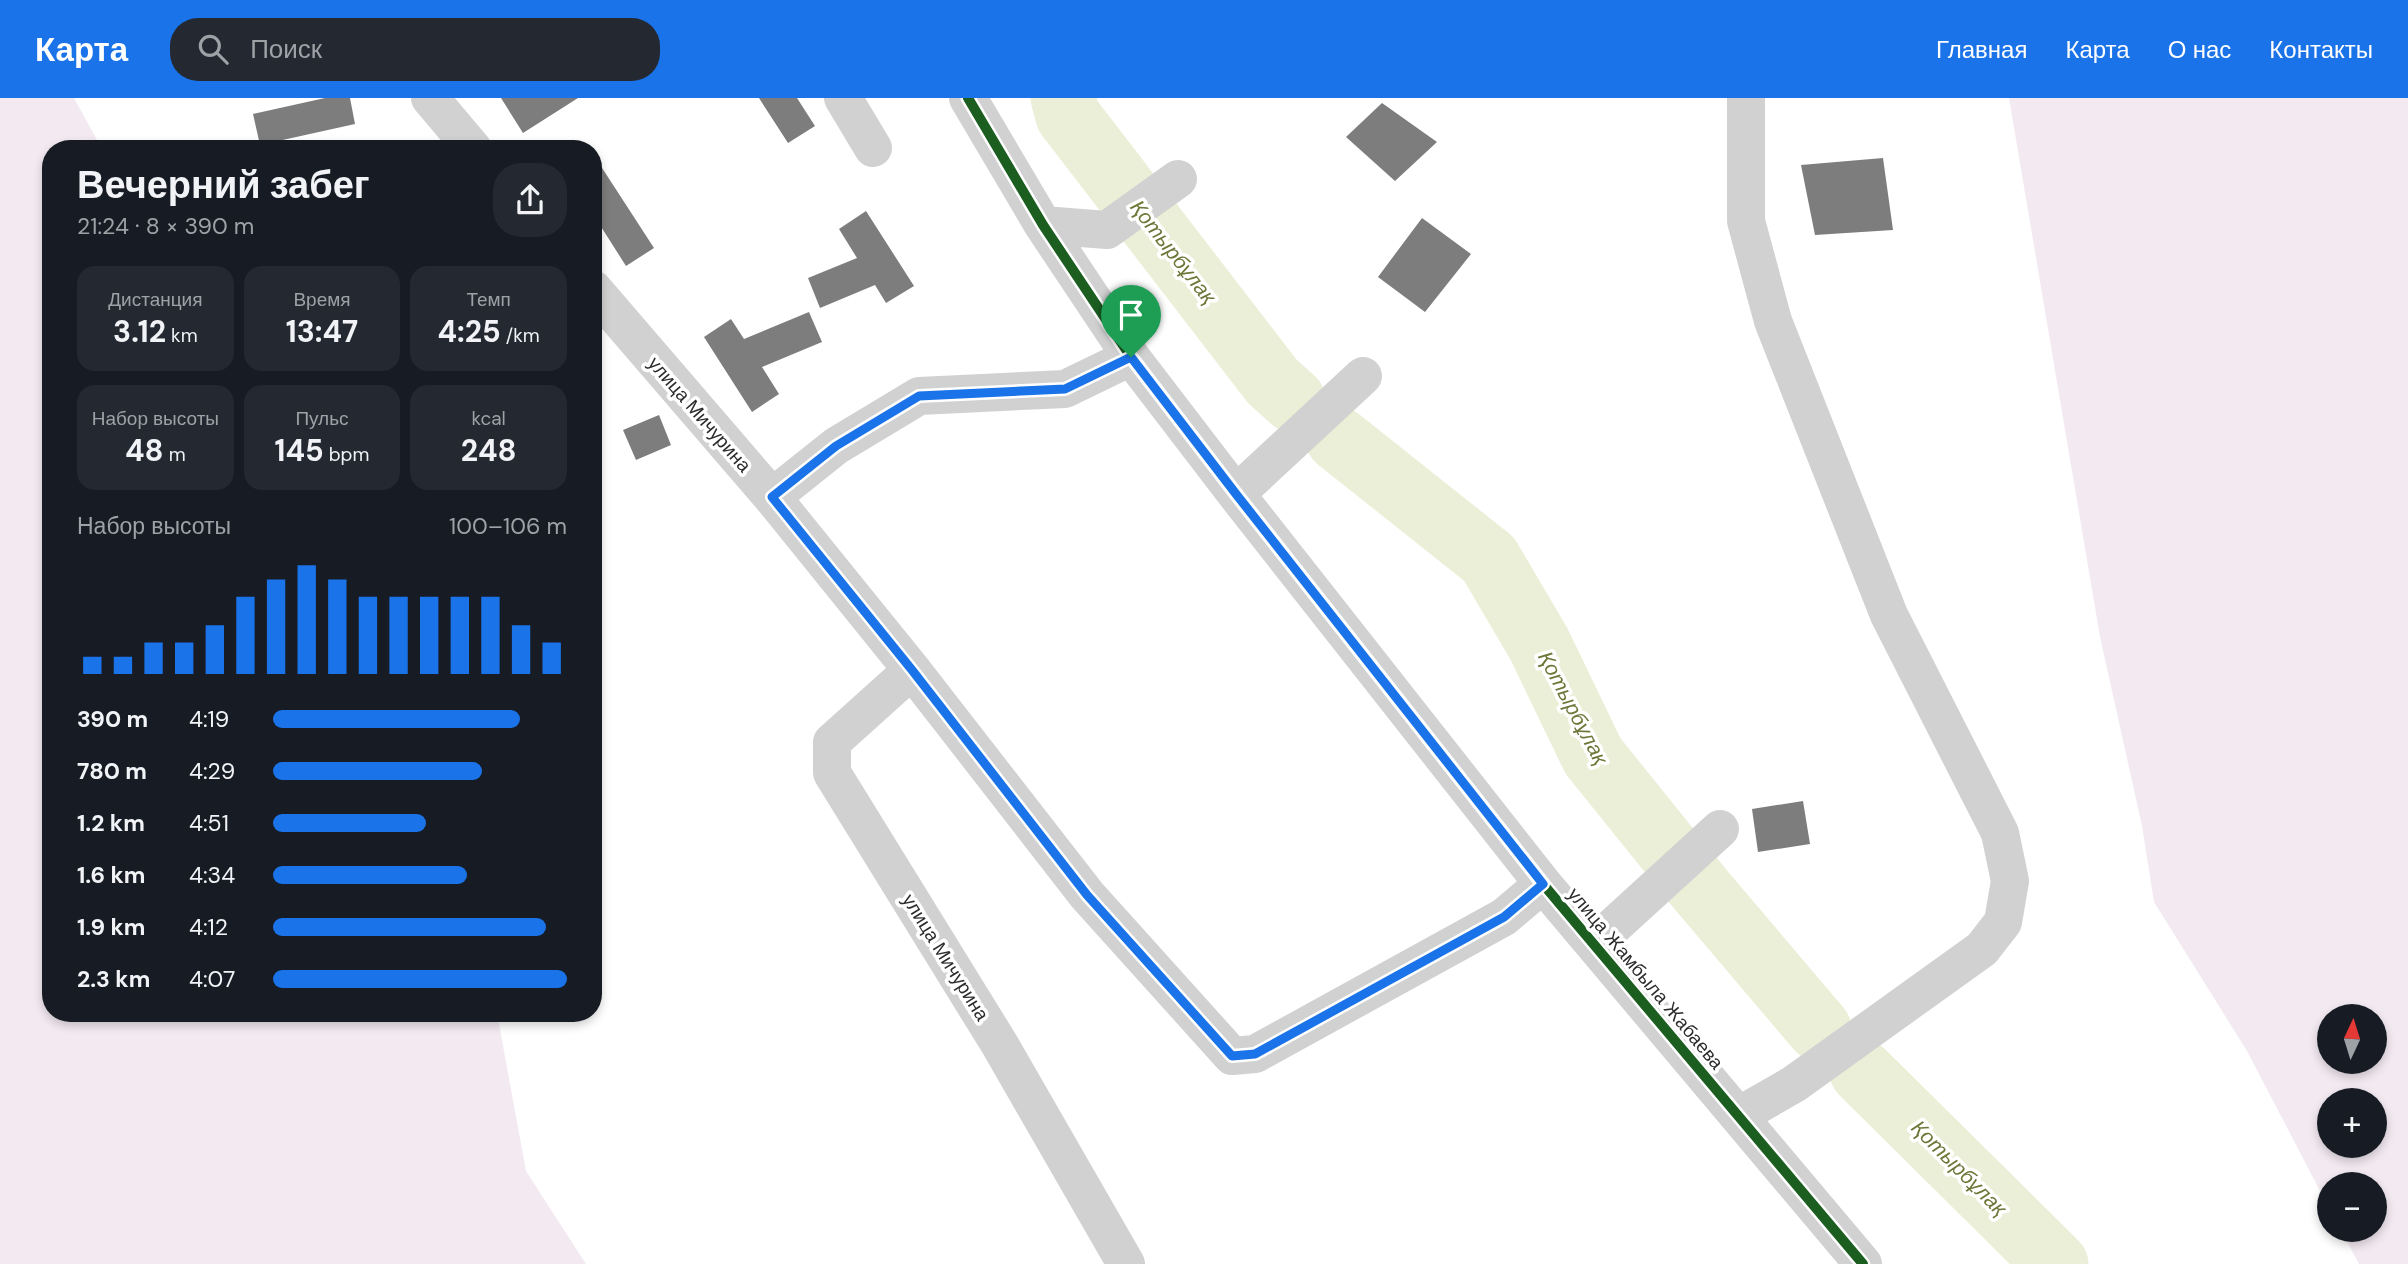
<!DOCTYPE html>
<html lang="ru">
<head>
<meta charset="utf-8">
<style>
  body { margin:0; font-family:"DM Sans",sans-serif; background:#242831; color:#f1f3f6; height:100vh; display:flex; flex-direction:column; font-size:26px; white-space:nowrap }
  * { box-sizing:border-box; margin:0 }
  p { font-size:23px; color:#9ea1a6 }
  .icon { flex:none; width:38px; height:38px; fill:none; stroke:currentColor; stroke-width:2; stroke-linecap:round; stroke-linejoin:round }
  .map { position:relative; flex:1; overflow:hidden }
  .sheet { position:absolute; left:42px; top:42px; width:560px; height:882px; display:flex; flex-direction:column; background:#171b24; border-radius:28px; box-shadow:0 4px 10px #0003 }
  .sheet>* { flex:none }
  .needle { width:46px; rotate:4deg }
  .tools { position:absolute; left:2317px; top:906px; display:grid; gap:14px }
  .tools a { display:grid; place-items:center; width:70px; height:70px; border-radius:50%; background:#171b24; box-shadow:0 4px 10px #0003; font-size:35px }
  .pin { position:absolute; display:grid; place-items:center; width:60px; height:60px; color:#fff; margin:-72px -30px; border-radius:50% 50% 50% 0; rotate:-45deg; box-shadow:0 0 7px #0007 }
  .pin .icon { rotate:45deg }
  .round { display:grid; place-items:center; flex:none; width:74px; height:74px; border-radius:28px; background:#242831 }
  .overview { display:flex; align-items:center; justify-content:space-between; height:119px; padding:0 35px }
  h1 { font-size:38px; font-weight:700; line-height:52px }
  .figures { display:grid; grid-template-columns:repeat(3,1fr); gap:10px; height:119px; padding:7px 35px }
  .figures div { display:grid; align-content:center; border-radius:18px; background:#242831; text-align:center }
  .figures b { font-size:30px; font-weight:700 }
  .figures small { font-size:19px; font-weight:400 }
  .figures p { font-size:19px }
  .chart { height:196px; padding:14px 35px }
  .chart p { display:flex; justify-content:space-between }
  .chart svg { width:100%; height:126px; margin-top:7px; stroke:#1a73e8; stroke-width:6 }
  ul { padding:0 35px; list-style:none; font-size:23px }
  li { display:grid; grid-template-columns:112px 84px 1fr; align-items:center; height:52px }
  li i { height:18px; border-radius:9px; background:#1a73e8 }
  header { display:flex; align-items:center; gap:42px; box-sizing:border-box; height:98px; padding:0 35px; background:#1a73e8; color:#fff }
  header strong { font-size:33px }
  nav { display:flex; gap:38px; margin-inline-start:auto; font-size:24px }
  .search { width:490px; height:63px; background:#242831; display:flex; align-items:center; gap:18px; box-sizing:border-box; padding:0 24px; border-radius:28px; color:#9ea1a6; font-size:26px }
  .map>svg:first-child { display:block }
  .green { fill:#f3eaf1; fill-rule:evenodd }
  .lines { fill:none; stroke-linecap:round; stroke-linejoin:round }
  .river { stroke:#ecefd7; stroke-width:65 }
  .building { fill:#7d7d7d }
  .minor { stroke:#d1d1d1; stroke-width:38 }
  .cycleway-casing { stroke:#fff; stroke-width:15 }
  .cycleway { stroke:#1b5e20; stroke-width:10 }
  .route-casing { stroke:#fff; stroke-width:14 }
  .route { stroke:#1a73e8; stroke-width:9 }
  .labels { text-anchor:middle; stroke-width:7; stroke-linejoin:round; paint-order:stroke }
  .street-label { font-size:19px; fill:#2c2c2c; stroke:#fff }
  .water-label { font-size:21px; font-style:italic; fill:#6e7638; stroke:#fff }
</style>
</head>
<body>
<header>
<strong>Карта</strong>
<div class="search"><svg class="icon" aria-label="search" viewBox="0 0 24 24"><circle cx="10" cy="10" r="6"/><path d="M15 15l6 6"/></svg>Поиск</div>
<nav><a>Главная</a><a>Карта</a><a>О нас</a><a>Контакты</a></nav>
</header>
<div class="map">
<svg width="2408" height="1166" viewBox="0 0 2408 1166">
  <rect width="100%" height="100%" fill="#fff"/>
  <path class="green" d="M0,0h74l28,51h-51v864h446l29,158 60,93h-586z
    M2009,0h399v1166h-49l-18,-34h34v-45h-46v23l-82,-157 -93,-149 -12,-76 -42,-189zM2329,919h46v45h-46zM2329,1003h46v45h-46z"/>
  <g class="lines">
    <path class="river" d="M1063,0l5,18 204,265 21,19
      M1338,341l151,120 50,85 54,112 108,134 118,139
      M1862,974l194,192"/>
  </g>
  <path class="building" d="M325,0h25l5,26 -95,21 -7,-31z
    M501,0h77l-55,35z
    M759,0h38l18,28 -27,17z
    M1382,5l55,39 -42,39 -49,-44z
    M593,56l61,94 -28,18 -33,-52z
    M1883,60l10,72 -78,5 -14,-70z
    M866,113l48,75 -28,17 -11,-18 -55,23 -12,-30 49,-20 -18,-29z
    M1422,120l49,36 -46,58 -47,-35z
    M809,214l13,30 -60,25 17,27 -27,18 -48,-75 27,-18 13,20z
    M659,317l12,30 -35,15 -13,-30z
    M1803,703l7,43 -52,8 -6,-43z"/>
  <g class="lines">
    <path class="minor" d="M430,0l43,51
      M843,0l30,50
      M968,0l75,127 88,132 105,137 307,390 320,380
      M1043,127l64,5 71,-51
      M593,191l179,208 140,173 175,225 145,161 23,-2 249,-137 39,-33
      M1236,396l127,-118
      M772,399l64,-51 83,-50 146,-7 66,-32
      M912,572l-80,72v31l168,272 126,219
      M1594,846l126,-115
      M1740,1017l54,-31 188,-135 21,-27 7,-41 -10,-48 -111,-218 -116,-294 -27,-100v-123"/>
    <g class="cycleway-casing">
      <path id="cycleway" d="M968,0l75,127 88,132 105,137 307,390 320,380"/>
    </g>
    <use href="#cycleway" class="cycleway"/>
  </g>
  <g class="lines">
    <g class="route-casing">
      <path id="route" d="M1131,259l105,137 307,390 -39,33 -249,137 -23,2 -145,-161 -175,-225 -140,-173 64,-51 83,-50 146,-7z"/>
    </g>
    <use href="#route" class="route"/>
  </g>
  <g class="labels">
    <g class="street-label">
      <text transform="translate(700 316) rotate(49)" y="7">улица Мичурина</text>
      <text transform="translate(946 859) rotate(58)" y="7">улица Мичурина</text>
      <text transform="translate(1646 880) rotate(50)" y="7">улица Жамбыла Жабаева</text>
    </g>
    <g class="water-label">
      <text transform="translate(1173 154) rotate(52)" y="7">Қотырбұлақ</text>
      <text transform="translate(1573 610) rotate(62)" y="7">Қотырбұлақ</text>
      <text transform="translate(1959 1070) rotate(45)" y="7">Қотырбұлақ</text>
    </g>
  </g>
</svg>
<div class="tools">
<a><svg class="needle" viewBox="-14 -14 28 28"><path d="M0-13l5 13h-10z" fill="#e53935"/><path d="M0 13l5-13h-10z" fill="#9ea1a6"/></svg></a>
<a>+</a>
<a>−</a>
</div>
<div class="pin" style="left:1131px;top:259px;background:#1e9e55"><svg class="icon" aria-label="arrive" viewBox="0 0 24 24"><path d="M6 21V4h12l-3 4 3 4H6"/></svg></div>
<section class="sheet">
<div class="overview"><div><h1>Вечерний забег</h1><p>21:24 · 8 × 390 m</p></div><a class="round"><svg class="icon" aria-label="share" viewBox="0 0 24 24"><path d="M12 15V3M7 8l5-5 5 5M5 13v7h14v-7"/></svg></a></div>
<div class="figures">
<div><p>Дистанция</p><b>3.12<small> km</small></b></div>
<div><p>Время</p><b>13:47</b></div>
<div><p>Темп</p><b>4:25<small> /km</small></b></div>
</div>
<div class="figures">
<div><p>Набор высоты</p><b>48<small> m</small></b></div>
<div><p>Пульс</p><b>145<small> bpm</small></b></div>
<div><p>kcal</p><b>248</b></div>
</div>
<div class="chart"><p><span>Набор высоты</span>100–106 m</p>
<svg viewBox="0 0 160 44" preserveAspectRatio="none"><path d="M5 44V38M15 44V38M25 44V33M35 44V33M45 44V27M55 44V17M65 44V11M75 44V6M85 44V11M95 44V17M105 44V17M115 44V17M125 44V17M135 44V17M145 44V27M155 44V33"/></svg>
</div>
<ul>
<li><b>390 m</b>4:19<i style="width:84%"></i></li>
<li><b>780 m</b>4:29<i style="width:71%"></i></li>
<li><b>1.2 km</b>4:51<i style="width:52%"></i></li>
<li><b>1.6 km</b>4:34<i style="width:66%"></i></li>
<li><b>1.9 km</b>4:12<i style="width:93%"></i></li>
<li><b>2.3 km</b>4:07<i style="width:100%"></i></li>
</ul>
</section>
</div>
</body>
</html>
